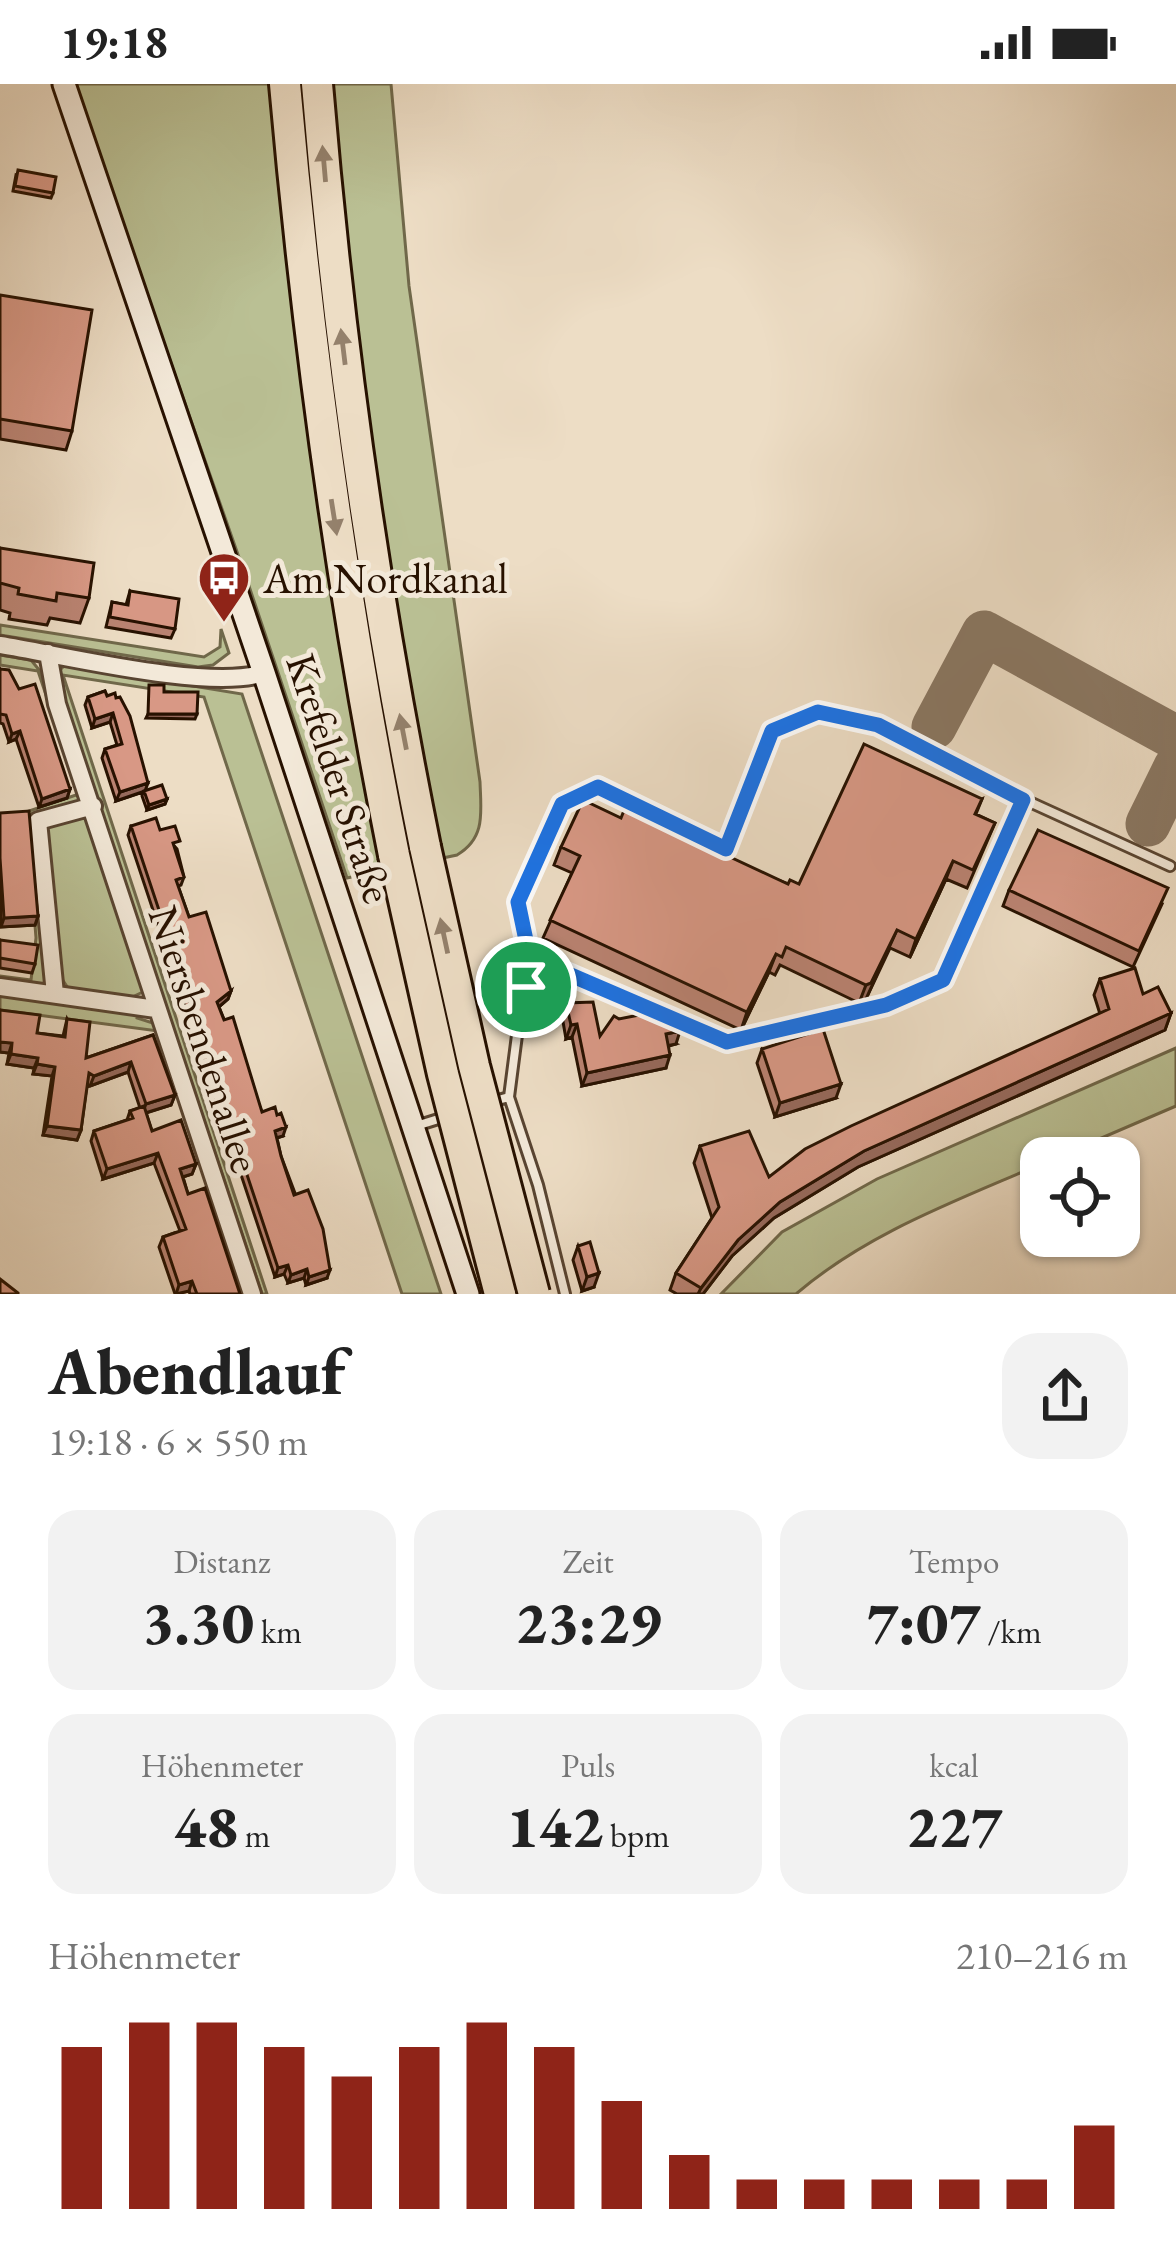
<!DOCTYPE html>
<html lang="de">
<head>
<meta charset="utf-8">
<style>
  body { margin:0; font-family:"EB Garamond",serif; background:#f2f2f2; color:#222; height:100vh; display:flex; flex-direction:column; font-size:45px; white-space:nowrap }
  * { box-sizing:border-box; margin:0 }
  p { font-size:39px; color:#767676 }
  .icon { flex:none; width:66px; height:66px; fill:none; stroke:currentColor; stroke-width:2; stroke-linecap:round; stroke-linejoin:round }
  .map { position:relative; height:1210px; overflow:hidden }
  .drawer { display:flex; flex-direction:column; background:#fff; flex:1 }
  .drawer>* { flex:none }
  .tools { position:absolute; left:1020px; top:1053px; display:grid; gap:24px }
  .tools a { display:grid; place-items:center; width:120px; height:120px; border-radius:24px; background:#fff; box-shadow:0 3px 9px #0004; font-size:60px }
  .pin { position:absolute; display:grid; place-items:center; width:102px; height:102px; color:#fff; margin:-51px; border:6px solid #fff; border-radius:50%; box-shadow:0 3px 12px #0007 }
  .round { display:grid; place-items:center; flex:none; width:126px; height:126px; border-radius:36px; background:#f2f2f2 }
  .summary { display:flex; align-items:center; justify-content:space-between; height:204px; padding:0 48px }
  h1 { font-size:66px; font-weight:800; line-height:90px }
  .stats { display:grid; grid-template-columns:repeat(3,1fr); gap:18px; height:204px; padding:12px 48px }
  .stats div { display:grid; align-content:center; border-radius:30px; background:#f2f2f2; text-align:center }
  .stats b { font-size:60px; font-weight:800 }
  .stats small { font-size:33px; font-weight:400 }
  .stats p { font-size:33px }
  .chart { height:336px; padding:24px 48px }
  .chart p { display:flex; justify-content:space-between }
  .chart svg { width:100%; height:216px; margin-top:12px; stroke:#8f2418; stroke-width:6 }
  .status { display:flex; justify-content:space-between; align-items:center; height:84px; padding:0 60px; background:#fff; direction:ltr }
  .status svg { height:33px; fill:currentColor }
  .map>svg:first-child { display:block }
  .green { fill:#bac094; stroke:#70684a; stroke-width:3 }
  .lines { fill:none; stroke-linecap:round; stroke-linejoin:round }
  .taxiway { stroke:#8a7762; stroke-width:45 }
  .lane-casing { stroke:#584431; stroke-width:14 }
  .street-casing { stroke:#584431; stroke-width:22 }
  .secondary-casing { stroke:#271100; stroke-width:27 }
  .highway-casing { stroke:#271100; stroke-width:36 }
  .lane { stroke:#f3e9d9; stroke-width:8 }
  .street { stroke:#f3e9d9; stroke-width:16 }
  .secondary { stroke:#f3e9d9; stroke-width:21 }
  .highway { stroke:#edddc5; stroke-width:30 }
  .highway-bridge-casing { stroke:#271100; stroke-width:36; stroke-linecap:butt }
  .highway-bridge { stroke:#edddc5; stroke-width:30 }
  .wall { fill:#ba8372; stroke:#271100; stroke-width:3 }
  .shaded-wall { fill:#976a5d; stroke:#271100; stroke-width:3 }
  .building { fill:#d89885; stroke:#271100; stroke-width:3 }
  .oneway { fill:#94816c }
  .route-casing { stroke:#fff; stroke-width:24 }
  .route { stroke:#1a73e8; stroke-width:15 }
  .labels { text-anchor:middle; stroke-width:10; stroke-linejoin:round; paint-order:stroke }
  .poi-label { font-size:42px; fill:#271100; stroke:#f3e9d9; text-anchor:start }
  .street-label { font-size:42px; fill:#271100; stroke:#f3e9d9 }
</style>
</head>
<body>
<div class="status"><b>19:18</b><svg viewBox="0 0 49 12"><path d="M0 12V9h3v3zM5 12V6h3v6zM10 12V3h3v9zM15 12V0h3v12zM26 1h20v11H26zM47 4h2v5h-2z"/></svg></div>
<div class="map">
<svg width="1176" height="1210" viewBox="0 0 1176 1210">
  <rect width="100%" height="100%" fill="#edddc5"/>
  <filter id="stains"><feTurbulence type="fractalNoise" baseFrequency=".00167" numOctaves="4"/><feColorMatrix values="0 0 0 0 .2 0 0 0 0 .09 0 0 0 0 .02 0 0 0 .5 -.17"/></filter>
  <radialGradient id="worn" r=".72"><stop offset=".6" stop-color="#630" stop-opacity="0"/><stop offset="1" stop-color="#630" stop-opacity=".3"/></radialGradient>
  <path class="green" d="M73,0h318l18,202 71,496c1,30 6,56 -23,73l-110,23 -98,-292z
    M0,541l204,32 16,-10 1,-18 8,24 -16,12 -15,2 -198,-32z
    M0,571l31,5 9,11 43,129 -49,16 12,167 -4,4 -42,-6v-5l31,4 5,-42 -10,-126 53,-18 -41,-123 -38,-6z
    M65,581l177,29 199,600h-39l-198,-597 -141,-22 204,619h-5l-205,-615v-6z
    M88,731l57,176 -15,7 -60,-7 -12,-18 -11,-144 2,-4z
    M0,909l138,18 -1,7 19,6 2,7 -158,-21z
    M1176,964v58l-121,52h-14v6c-85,37 -174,69 -245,130h-75l61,-62 95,-53z"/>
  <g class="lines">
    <path class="taxiway" d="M934,643l50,-94 192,105
      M1148,740l28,-57"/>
    <g class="lane-casing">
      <path id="lane" d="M526,903l33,-18 168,73 159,-37 57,-25 80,-181
        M509,1013l29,88 27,109
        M491,1018l18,-5 19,-147 -10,-48 44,-98 36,-17 128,62 46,-118 46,-19 60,13 145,74 147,67
        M416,1042l32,-10"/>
    </g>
    <g class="street-casing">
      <path id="street" d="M0,561c63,10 208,46 264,28
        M48,569l9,51 195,590
        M0,903l156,22
        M55,910l-17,-173 55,-15"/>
    </g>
    <g class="secondary-casing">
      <path id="secondary" d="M64,0l200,589 204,621"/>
    </g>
    <g class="highway-casing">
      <path id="highway" d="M285,0c23,259 58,516 109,771
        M317,0c21,256 57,511 108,763"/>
    </g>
    <use href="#lane" class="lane"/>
    <use href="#street" class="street"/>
    <use href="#secondary" class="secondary"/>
    <use href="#highway" class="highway"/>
    <g class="highway-bridge-casing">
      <path id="highway-bridge" d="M425,763l49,219 60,228
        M394,771l49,219 57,220"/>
    </g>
    <use href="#highway-bridge" class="highway-bridge"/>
  </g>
  <path class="wall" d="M16,91l37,18 -2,5 -38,-7z
    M0,211l72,136 -6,19 -66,-11z
    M0,464l89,50 -9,25 -30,-5 -3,7 -38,-6 1,-6 -10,-3z
    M130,507l45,38 -4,9 -65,-11 6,-25 14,3z
    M0,585l70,120 -3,9 -28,9 -23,-68 -7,3 -6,-18 -3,-1z
    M105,607l41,99 21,9 -2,5 -18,6 -5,-14 1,-4 -27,9 -14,-43 3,-9 12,-4 -7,-23 -18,6 -7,-23 3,-8z
    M982,715l-6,15 19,9 -28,65 -21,-9 -36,78 -20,-9 -25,53 -6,2 -79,-38 -5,10 -6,-3 -28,58 -198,-92 29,-65 -18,-8 7,-18 60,-29 167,66h11z
    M0,729l38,103 -3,9 -34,2z
    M131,742l29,4 17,19 7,28 -3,8 -3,1 11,31 42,74 -3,8 -9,8 43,105 21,24 -6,2 4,18 46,122 -21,7 -2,-7 -16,5 -4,-9 -9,3 -147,-442z
    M1009,806l153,14 -29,63 -130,-61z
    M0,856l35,24 -3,9 -32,-5z
    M1100,895l43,15 28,19 -6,17 -307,137 -84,51 -42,38 -29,38h-26l-7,-4 6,-17 36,-55 -18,-55 6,-17 69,31 331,-163 -6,-19z
    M566,919l34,33 19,-17 57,25 -7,2 -3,22 -84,18 -10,-49 -6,2 -4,-23z
    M0,926l37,23 26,3 4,-17 19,39 67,-23 22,60 -4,10 -25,8 6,18 44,33 -4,10 -9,3 5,17 52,100h-50l-1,-3 -14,3 -16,-47 4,-10 17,-6 -26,-68 -51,16 -12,-38 3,-10 33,-11 3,-9 10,-3 -12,-36 -38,14 -3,-2 -6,46 -4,10 -34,-5 9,-59 -19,-2 1,-6 -27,-4 2,-11 -9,-1z
    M762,965l74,49 -61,19 -18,-54z
    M578,1162l16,41 -12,4 -9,-31z"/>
  <path class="shaded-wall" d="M113,629l-3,9 -18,6 3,-9z
    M148,630h49l-2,5 -49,-1z
    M20,647l-4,8 -7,3 3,-8z
    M148,699l-3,8 -29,10 4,-9z
    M70,705l-3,9 -28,9 3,-8z
    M167,715l-2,5 -18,6 2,-5z
    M953,777l-7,18 -36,78 6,-18z
    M38,832l-3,9 -34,2 3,-9z
    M897,846l-32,71 -6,2 7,-18z
    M776,870l-7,18 -28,58 6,-18z
    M231,907l-3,8 -14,12 3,-9z
    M1171,929l-6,17 -307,137 -84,51 -42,38 -29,38h-5l3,-6 37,-48 42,-38 84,-51z
    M577,940l-5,13 -6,2 5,-14z
    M680,947l-4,13 -15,3 5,-13z
    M0,958l12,1 -3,10 -9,-1z
    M11,970l27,4 -4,10 -27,-4z
    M670,971l-4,13 -84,18 5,-13z
    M131,978l-3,10 -38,14 4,-10z
    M37,980l18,3 -3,9 -19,-2z
    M841,1000l-5,14 -61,19 5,-14z
    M175,1011l-4,10 -29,9 4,-10z
    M47,1042l34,4 -4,10 -34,-5z
    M286,1043l-3,9 -11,3 3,-8z
    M158,1069l-4,10 -51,16 4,-10z
    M196,1080l-4,10 -16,5 4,-10z
    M288,1181l-4,9 -9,3 3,-9z
    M307,1185l-3,9 -16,5 3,-8z
    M330,1186l-3,8 -21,7 3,-8z
    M599,1189l-5,14 -12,4 5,-14z
    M192,1197l-3,10 -13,3 3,-9z"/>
  <path class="building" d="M18,86l38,7 -3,16 -38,-7z
    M0,211l92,15 -20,121 -72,-12z
    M0,464l94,15 -5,35 -32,-5 -1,8 -38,-7 1,-6 -19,-5z
    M130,507l49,8 -4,30 -65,-12 2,-15 16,3z
    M0,585l9,1 10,19 16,-5 35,105 -28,10 -22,-68 -8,3 -6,-19 -6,-1z
    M149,601h15v7h34l-1,22h-49z
    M105,607l2,5 8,-3 1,5 4,-1 10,19 18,67 -28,9 -15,-43 17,-5 -9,-31 -18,6 -7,-22z
    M864,660l118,55 -7,15 20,9 -22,47 -20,-9 -37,78 -19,-9 -26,53 -5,2 -80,-38 -4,10 -6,-3 -29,58 -197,-92 30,-64 -19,-9 22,-47 38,18 4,-10 163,76 2,-4 9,4z
    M162,701l5,14 -18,6 -5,-14z
    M29,727l9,105 -34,2 -4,-60v-45z
    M156,734l4,12 15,-4 5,15 -7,2 11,34 -8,3 13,37 17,-5 25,79 -14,11 7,18 9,-3 29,95 13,-5 2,8 4,-2 5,14 -11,4 6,25 13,39 14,-5 15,39 7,41 -21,7 -2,-8 -16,6 -3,-10 -10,3 -147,-442z
    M1038,746l130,58 -29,63 -130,-61z
    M0,856l38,5 -3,19 -35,-6z
    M1135,884l8,26 15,-7 13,26 -307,138 -84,51 -42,38 -37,48 -25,-15 43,-66 -19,-61 49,-15 20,46 36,-28 46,-23 258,-117 -9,-30z
    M593,918l7,34 14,-20 5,3 20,-4 11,-7 18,12 10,-2 2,13 -14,3 4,21 -83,18 -10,-49 -6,1 -5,-22z
    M0,926l40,5 -3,18 28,4 2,-18 23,3 -4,36 67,-23 22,60 -29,9 -15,-42 -37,14 -5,-3 -8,57 -34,-4 8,-59 -18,-3 1,-6 -27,-4 1,-11 -12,-1z
    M823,945l18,55 -61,19 -18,-54z
    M144,1022l8,25 29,-11 15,44 -16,5 8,25 17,-6 35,106h-43l-5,-13 -13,4 -16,-48 23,-8 -28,-76 -51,16 -13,-38 39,-13 -3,-7z
    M590,1158l9,31 -12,4 -9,-31z
    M0,1195l18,14v1h-18z"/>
  <defs><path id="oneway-solid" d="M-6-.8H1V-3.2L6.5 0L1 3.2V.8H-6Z" transform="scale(3)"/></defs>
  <g class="oneway">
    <use href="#oneway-solid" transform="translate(324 80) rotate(-95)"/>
    <use href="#oneway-solid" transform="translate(343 263) rotate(-97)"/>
    <use href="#oneway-solid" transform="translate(334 433) rotate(81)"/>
    <use href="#oneway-solid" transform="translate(403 648) rotate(-101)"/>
    <use href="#oneway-solid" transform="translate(444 852) rotate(-102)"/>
  </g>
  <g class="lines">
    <g class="route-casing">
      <path id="route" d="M818,628l60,13 145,75 -80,180 -57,25 -159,37 -168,-72 -33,17 2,-37 -10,-48 44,-98 36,-17 128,62 46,-118z"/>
    </g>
    <use href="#route" class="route"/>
  </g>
  <defs>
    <g id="bus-pin" transform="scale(2.7)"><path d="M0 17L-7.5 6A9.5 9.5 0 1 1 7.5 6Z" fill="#8f2418" stroke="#f3e9d9"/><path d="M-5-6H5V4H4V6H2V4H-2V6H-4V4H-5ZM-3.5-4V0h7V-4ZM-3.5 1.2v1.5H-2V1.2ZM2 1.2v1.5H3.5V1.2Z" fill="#fff"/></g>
  </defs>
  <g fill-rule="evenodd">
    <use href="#bus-pin" x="224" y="494"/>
  </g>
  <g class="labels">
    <g class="poi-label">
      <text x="263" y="509">Am Nordkanal</text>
    </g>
    <g class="street-label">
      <text transform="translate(340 694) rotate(72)" y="15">Krefelder Straße</text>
      <text transform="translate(205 955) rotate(72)" y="15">Niersbendenallee</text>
    </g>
  </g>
  <rect width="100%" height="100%" filter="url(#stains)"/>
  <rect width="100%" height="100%" fill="url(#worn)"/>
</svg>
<div class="tools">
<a><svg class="icon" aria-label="locate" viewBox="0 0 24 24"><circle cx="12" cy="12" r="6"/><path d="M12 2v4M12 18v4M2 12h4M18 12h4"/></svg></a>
</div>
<div class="pin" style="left:526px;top:903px;background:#1e9e55"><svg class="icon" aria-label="arrive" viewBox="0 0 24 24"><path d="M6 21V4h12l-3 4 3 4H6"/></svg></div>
</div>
<section class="drawer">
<div class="summary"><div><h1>Abendlauf</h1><p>19:18 · 6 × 550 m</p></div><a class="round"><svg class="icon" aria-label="share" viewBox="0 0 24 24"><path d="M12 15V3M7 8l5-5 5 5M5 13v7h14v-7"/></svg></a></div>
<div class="stats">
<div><p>Distanz</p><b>3.30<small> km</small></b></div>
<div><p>Zeit</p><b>23:29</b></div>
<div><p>Tempo</p><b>7:07<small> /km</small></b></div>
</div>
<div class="stats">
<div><p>Höhenmeter</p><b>48<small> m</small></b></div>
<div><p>Puls</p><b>142<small> bpm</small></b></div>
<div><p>kcal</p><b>227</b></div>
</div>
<div class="chart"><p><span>Höhenmeter</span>210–216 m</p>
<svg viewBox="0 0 160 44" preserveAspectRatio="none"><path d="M5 44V11M15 44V6M25 44V6M35 44V11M45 44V17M55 44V11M65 44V6M75 44V11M85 44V22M95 44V33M105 44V38M115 44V38M125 44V38M135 44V38M145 44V38M155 44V27"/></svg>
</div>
</section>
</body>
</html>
